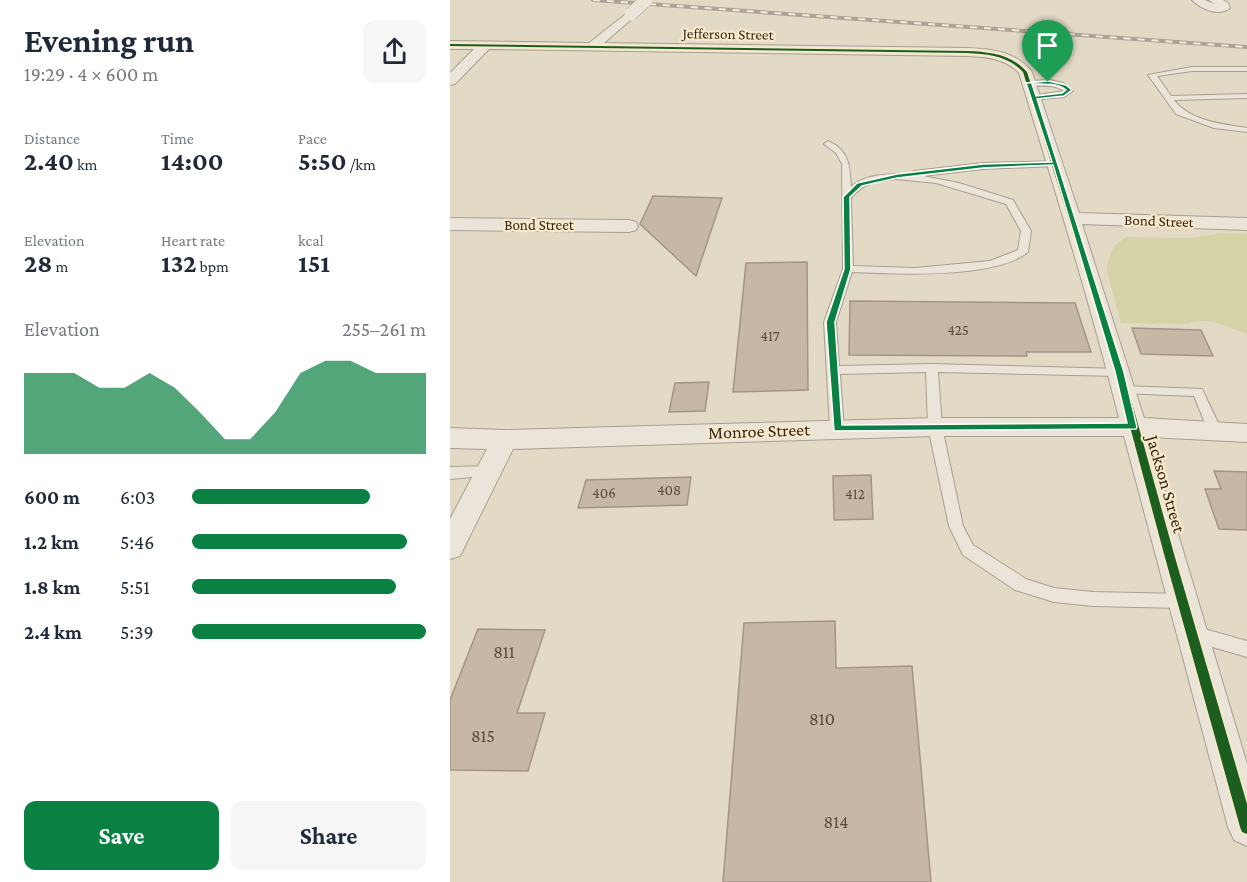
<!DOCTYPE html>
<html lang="en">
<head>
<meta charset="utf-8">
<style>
  body { margin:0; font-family:"Crimson Pro",serif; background:#f6f6f7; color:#1f2937; height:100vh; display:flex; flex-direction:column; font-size:22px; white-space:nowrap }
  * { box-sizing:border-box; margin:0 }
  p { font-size:20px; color:#747a83 }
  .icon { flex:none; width:33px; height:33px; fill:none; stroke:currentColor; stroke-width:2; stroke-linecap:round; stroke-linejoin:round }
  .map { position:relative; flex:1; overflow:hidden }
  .drawer { display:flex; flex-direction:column; background:#fff; width:450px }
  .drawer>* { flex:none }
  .pin { position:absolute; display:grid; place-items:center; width:51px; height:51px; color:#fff; margin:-62px -26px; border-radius:50% 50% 50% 0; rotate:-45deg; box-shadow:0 0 6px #0007 }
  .pin .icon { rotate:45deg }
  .round { display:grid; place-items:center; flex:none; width:63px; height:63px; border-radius:12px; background:#f6f6f7 }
  .head { display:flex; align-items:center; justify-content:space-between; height:102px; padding:0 24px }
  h1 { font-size:33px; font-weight:700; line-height:45px }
  .metrics { display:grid; grid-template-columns:repeat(3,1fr); gap:9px; height:102px; padding:6px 24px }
  .metrics div { display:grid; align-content:center }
  .metrics b { font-size:26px; font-weight:700 }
  .metrics small { font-size:16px; font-weight:400 }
  .metrics p { font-size:16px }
  .chart { height:168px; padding:12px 24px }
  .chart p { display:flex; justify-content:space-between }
  .chart svg { width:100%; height:108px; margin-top:6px; fill:#0b8043; opacity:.7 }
  .cta { display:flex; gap:12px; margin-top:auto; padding:12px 24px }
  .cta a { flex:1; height:69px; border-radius:12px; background:#0b8043; color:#fff; font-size:24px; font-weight:700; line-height:69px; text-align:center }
  .cta a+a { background:#f6f6f7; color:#1f2937 }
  ul { padding:0 24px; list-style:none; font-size:20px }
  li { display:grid; grid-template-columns:96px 72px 1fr; align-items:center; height:45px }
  li i { height:15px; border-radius:8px; background:#0b8043 }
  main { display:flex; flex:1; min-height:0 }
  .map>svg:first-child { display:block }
  .green { fill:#d4d3a7 }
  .building { fill:#c7b7a7; stroke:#a39586; stroke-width:1.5 }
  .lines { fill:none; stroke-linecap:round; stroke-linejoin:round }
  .service-casing { stroke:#a79f91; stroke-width:2 }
  .minor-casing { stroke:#a79f91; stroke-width:2 }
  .service { fill:#eae4d9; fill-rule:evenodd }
  .minor { fill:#eae4d9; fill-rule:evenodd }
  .rail-casing { stroke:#a9a499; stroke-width:4 }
  .rail { stroke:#f7e9ca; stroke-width:2; stroke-dasharray:7; stroke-linecap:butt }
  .minor-bridge-casing { stroke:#a79f91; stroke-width:14; stroke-linecap:butt }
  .minor-bridge { stroke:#eae4d9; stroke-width:13 }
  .cycleway-casing { stroke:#f7e9ca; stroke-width:4 }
  .cycleway { fill:#1b5e20; fill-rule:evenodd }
  .route { fill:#0b8043; stroke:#fff; stroke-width:1.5; fill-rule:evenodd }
  .labels { text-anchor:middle; stroke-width:4.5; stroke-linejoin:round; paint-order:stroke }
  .far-street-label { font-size:15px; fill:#35261a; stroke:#f7e9ca }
  .number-label { font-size:15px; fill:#5a4a3d }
  .street-label { font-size:18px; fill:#35261a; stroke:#f7e9ca }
  .near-number-label { font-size:18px; fill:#5a4a3d }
</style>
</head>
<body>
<main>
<section class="drawer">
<div class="head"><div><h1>Evening run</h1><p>19:29 · 4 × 600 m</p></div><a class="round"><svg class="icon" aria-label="share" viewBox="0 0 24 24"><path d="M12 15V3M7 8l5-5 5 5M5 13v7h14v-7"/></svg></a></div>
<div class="metrics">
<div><p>Distance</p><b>2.40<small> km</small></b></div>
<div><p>Time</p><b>14:00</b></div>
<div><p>Pace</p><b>5:50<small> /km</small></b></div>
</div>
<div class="metrics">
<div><p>Elevation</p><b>28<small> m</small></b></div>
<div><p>Heart rate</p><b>132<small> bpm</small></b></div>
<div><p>kcal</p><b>151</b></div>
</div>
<div class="chart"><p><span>Elevation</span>255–261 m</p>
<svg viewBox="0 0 160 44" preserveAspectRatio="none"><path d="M0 44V11L10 11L20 11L30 17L40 17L50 11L60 17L70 27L80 38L90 38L100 27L110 11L120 6L130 6L140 11L150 11L160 11V44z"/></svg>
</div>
<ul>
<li><b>600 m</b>6:03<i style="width:76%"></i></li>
<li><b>1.2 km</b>5:46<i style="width:92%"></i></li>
<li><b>1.8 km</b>5:51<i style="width:87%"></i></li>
<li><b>2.4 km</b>5:39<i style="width:100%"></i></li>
</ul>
<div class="cta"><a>Save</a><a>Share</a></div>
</section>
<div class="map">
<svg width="797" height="882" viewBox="0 0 797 882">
  <rect width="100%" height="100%" fill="#e3dac6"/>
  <path class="green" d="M770,233l27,1v100c-17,-6 -41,-19 -59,-10l-67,-1 -13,-47 -1,-11 7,-19 12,-9 67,1z"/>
  <path class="building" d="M203,196l69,2 -26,78 -56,-52z
    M357,262l1,128 -75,2 13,-129z
    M400,301l225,2 16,49h-65l1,4 -178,-1z
    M682,328l69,2 12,26 -72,-2z
    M259,382l-4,29 -36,1 6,-29z
    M764,471l33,1v58l-28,-1 -14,-40h16z
    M421,475l2,44 -39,1 -1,-44z
    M241,477l-4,28 -109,3 8,-28z
    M385,621l1,47 76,-2 19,216h-208l21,-259z
    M28,629l67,1 -28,83h28l-17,58 -78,-1v-70z"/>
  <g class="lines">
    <g class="service-casing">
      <path id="service" d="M742,67h55v4h-55l-35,5 14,20 76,-2v4l-73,2c16,21 48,24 73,28v4l-33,-4 -38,-14 -28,-39z
        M600,80l13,3 10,8 -9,6 -33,3v-4l33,-5c-13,-9 -27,-2 -39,-8l4,-2z
        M378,141c21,9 22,25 23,46 15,-14 40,-13 59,-13l4,-3 69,-8 76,-2 1,2 -4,3 -73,3 -60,7 36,7 54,17 18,31 -3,21c-32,27 -134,22 -176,20l-16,50 3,44 93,-2 191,5 2,3 -6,4 -181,-4 4,55 21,99 10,19 53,34 28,9 39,4 89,2 6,2 2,5 -2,5 -6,2 -89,-2 -39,-4 -39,-12 -52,-35 -14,-29 -21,-99 -2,-55 -86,2 4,55 -7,5 -5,-2 -2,-3 -6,-107 19,-53 -1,-105 -6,-11 -12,-9zM446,179l40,4 70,21 15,27 -3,19 -28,11 -75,7 -62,-2 -2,-68c12,-15 26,-17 45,-19z
        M674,386l78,3 20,42 -7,5 -5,-1 -16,-39 -74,-3 -2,-3 2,-3z
        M39,466l5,1 2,4 -2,4 -44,4v-12z
        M744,626l53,15v16l-59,-17 -2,-6 2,-6z"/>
    </g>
    <g class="minor-casing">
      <path id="minor" d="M742,0h13l9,4 -5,-4h14l5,3 2,5c-11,9 -29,1 -38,-8z
        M181,10l4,2v4l-31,27 363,5c24,1 49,3 65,24l47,141 168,5v12l-165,-6 62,194 103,6v18l-98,-5 98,327v82l-13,-6 -6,-13 -104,-391h-189l-422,13 -53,107 -10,3v-40l37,-70 -37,-1v-20l55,2 430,-12h184c-29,-116 -65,-231 -100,-345 -14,-15 -33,-16 -52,-17l-478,-7 -34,35 -5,1v-12l24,-24h-24v-8l139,2z
        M0,218l179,2 7,2 2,4 -2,4 -7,2 -179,-2z"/>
    </g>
    <use href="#service" class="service"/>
    <use href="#minor" class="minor"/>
    <g class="rail-casing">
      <path id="rail" d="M143,0l654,47"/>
    </g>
    <use href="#rail" class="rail"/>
    <g class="minor-bridge-casing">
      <path id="minor-bridge" d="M181,14l15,-14"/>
    </g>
    <use href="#minor-bridge" class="minor-bridge"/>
    <g class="cycleway-casing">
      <path id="cycleway" d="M0,44l517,7c23,1 44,3 60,21l94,291 53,191 73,250v30l-5,-2 -2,-5 -76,-273 -51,-191 -90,-291c-15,-16 -35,-18 -56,-19l-517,-7z"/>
    </g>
    <use href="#cycleway" class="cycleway"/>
  </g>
  <path class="route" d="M598,81l18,4 6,5 -8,6 -27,3 87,273 13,55 -1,2 -302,2 -8,-109 18,-53 -1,-72 14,-14 40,-9 86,-10 69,-2 -26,-79zM582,84c11,0 25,-1 34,6l-4,3 -26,3zM603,165l62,207 12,51 -285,2 -7,-103 16,-53 -1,-72 12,-11 35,-8 86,-10z"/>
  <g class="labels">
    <g class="far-street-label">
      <text transform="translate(278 34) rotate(1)" y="5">Jefferson Street</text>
      <text transform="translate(709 221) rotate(2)" y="5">Bond Street</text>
      <text x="89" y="230">Bond Street</text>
    </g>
    <g class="number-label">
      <text x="508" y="335">425</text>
      <text x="320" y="341">417</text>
      <text x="219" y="495">408</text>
      <text x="154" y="498">406</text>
      <text x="405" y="499">412</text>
    </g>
    <g class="street-label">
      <text transform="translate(309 431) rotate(-2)" y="6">Monroe Street</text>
      <text transform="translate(716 484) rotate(74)" y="6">Jackson Street</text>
    </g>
    <g class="near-number-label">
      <text x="54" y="658">811</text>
      <text x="372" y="725">810</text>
      <text x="33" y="742">815</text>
      <text x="386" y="828">814</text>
    </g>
  </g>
</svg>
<div class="pin" style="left:598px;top:82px;background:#1e9e55"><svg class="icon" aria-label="arrive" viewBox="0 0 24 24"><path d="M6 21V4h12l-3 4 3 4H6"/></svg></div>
</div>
</main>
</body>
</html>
